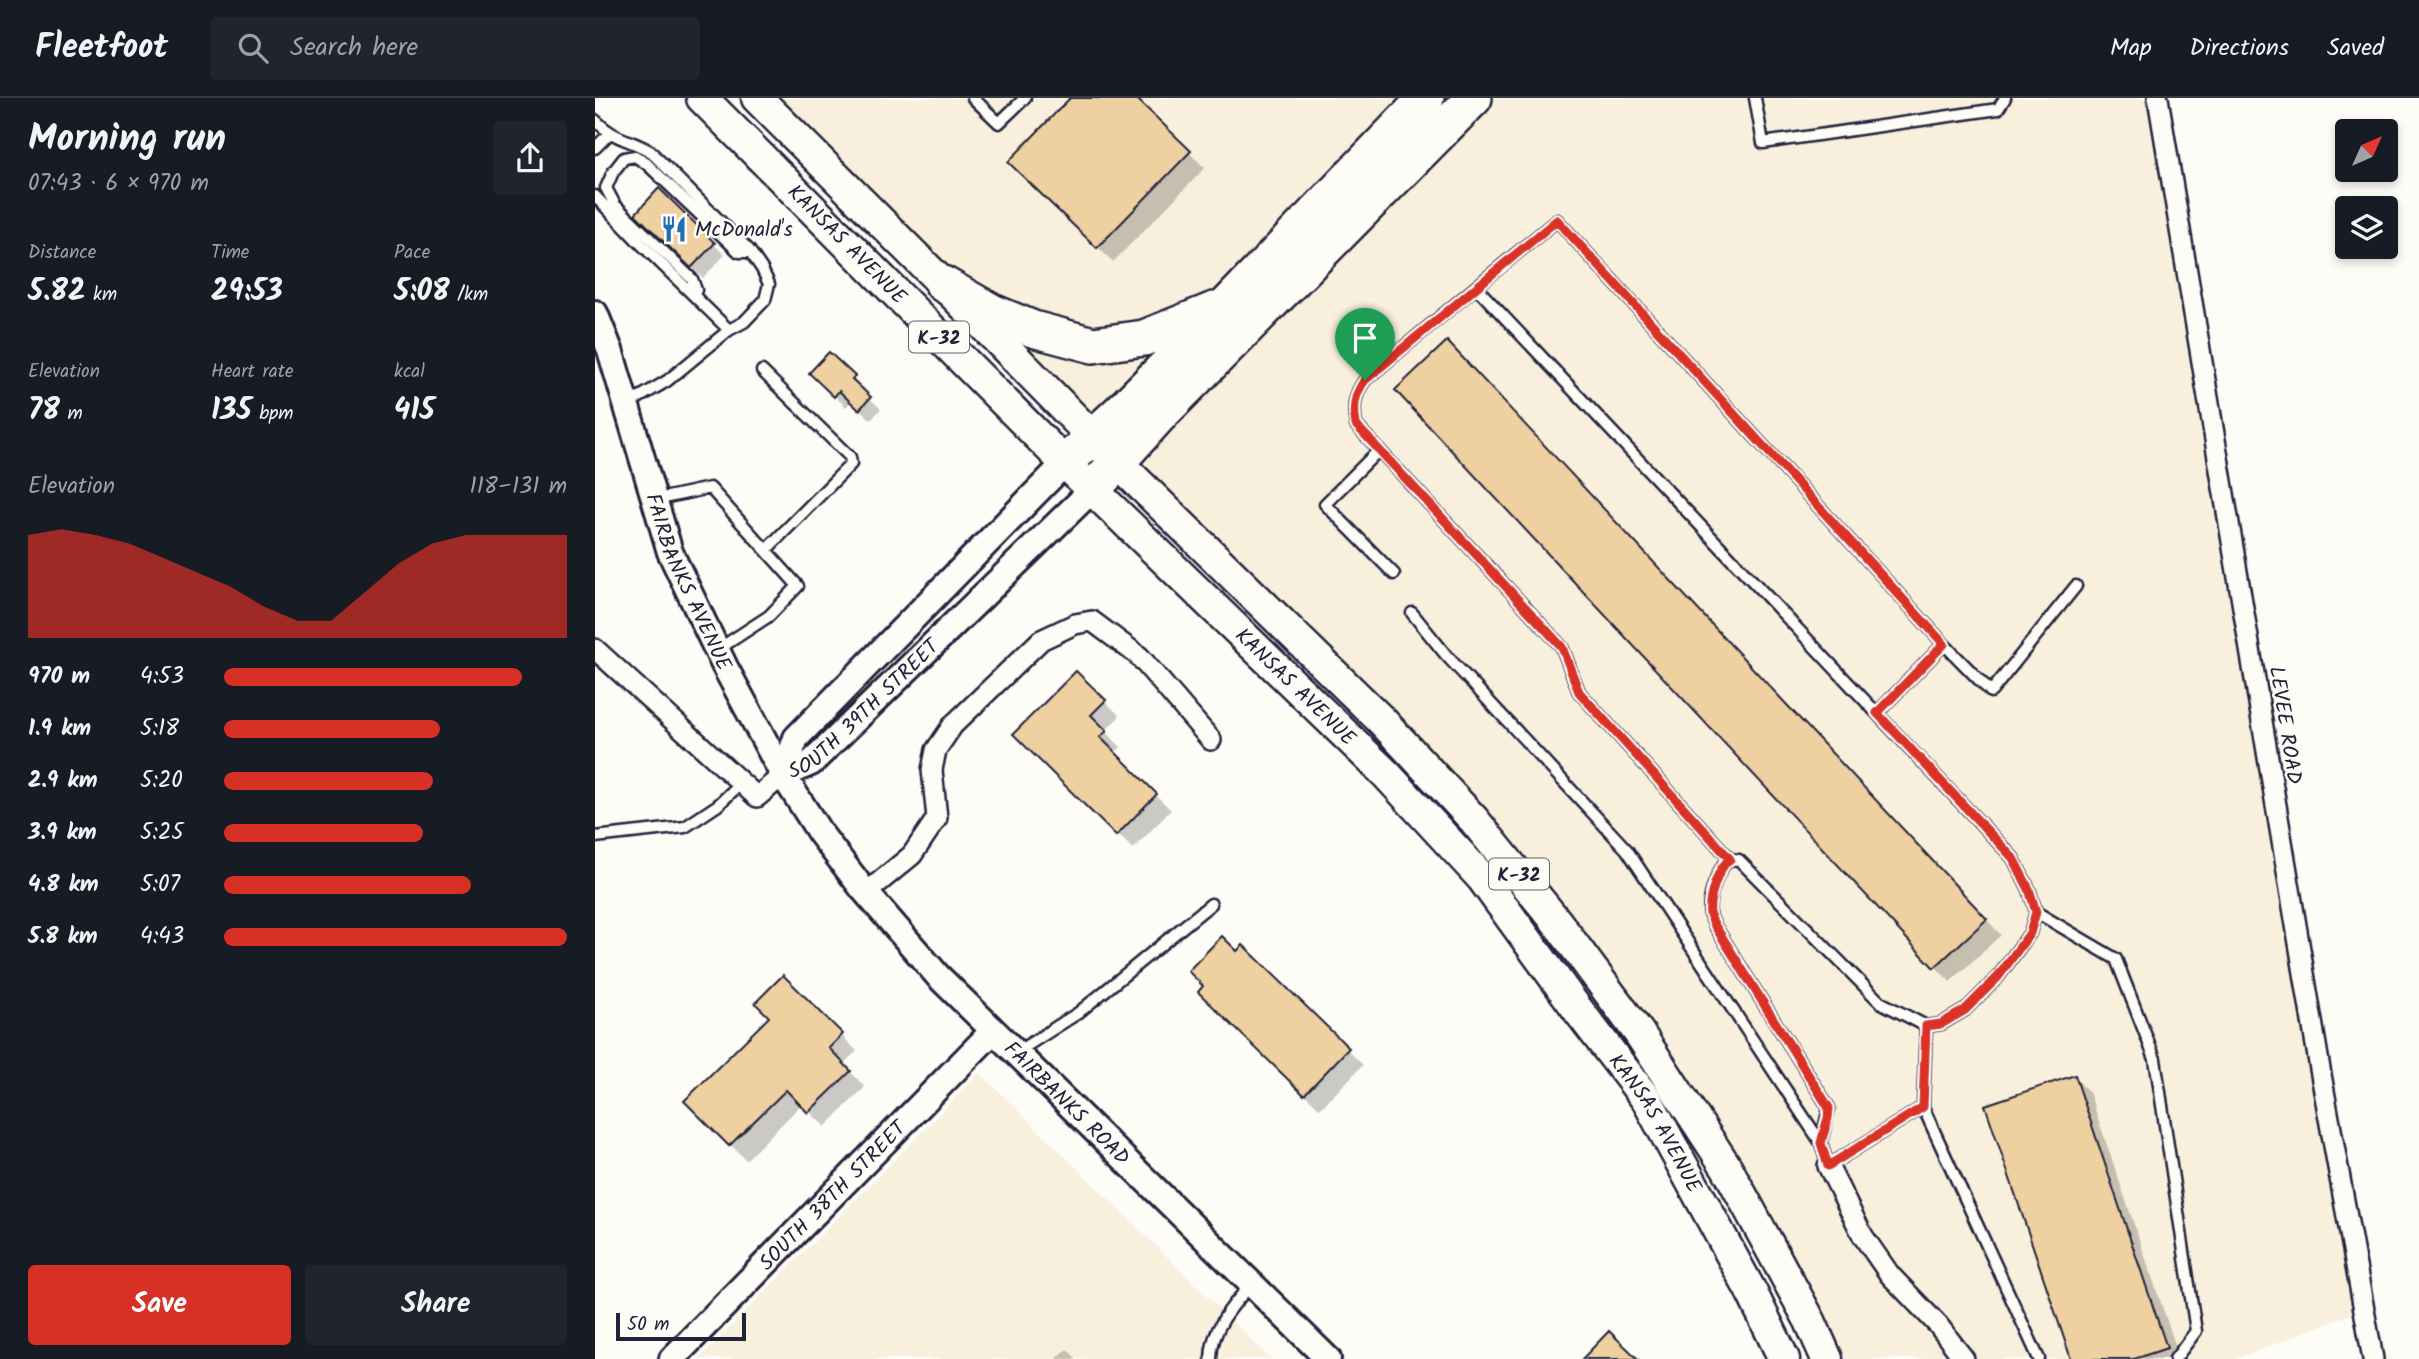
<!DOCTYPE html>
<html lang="en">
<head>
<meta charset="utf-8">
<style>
  body { margin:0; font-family:Kalam,sans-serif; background:#20242c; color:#f1f3f6; height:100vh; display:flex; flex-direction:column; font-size:26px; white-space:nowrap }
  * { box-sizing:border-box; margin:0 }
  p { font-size:23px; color:#9ea1a6 }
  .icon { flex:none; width:38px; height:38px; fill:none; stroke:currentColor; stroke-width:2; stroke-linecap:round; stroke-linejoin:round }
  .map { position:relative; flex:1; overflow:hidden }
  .panel { display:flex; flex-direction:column; background:#171b24; width:595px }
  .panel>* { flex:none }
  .needle { width:46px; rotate:45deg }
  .controls { position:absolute; left:1740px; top:21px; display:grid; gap:14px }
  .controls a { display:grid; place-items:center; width:63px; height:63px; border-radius:7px; background:#171b24; box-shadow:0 4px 10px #0003; font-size:35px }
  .scale { position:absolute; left:21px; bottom:18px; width:130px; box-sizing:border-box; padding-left:7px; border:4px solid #22223b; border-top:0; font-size:19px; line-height:24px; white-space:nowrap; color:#22223b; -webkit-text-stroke:5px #fdfcf7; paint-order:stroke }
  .pin { position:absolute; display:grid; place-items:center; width:60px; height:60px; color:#fff; margin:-72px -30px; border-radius:50% 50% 50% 0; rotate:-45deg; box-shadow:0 0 7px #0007 }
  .pin .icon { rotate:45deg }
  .round { display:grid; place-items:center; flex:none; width:74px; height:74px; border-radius:7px; background:#20242c }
  .overview { display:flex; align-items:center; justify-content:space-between; height:119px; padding:0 28px }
  h1 { font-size:38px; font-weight:600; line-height:52px }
  .stats { display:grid; grid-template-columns:repeat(3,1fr); gap:10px; height:119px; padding:7px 28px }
  .stats div { display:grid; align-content:center }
  .stats b { font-size:30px; font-weight:600 }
  .stats small { font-size:19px; font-weight:400 }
  .stats p { font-size:19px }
  .chart { height:196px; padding:14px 28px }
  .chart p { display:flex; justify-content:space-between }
  .chart svg { width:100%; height:126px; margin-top:7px; fill:#d93025; opacity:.7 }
  .cta { display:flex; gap:14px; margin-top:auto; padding:14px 28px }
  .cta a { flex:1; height:80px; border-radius:7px; background:#d93025; color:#fff; font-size:28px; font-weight:600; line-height:80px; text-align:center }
  .cta a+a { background:#20242c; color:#f1f3f6 }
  ul { padding:0 28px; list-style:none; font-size:23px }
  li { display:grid; grid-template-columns:112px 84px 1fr; align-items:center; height:52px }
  li i { height:18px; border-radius:9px; background:#d93025 }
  header { display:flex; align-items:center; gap:42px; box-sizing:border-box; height:98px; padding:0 35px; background:#171b24; border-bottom:2px solid #363941 }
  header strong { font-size:33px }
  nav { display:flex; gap:38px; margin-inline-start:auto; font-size:24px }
  .search { width:490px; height:63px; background:#20242c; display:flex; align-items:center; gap:18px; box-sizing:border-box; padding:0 24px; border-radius:7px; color:#9ea1a6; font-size:26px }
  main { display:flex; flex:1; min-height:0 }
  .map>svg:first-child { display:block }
  .built { fill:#f8efdd }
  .shadow { fill:#0003 }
  .building { fill:#eed0a1; stroke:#22223b; stroke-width:2 }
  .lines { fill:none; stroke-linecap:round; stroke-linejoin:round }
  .service-casing { stroke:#22223b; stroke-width:15 }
  .minor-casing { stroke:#22223b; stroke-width:24 }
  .tertiary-casing { stroke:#22223b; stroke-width:30 }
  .primary-casing { stroke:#22223b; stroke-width:35 }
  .motorway-casing { stroke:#22223b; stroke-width:40 }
  .service { stroke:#fdfcf7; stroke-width:10 }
  .minor { stroke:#fdfcf7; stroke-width:19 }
  .tertiary { stroke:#fdfcf7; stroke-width:24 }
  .primary { stroke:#fdfcf7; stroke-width:30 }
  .motorway { stroke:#fdfcf7; stroke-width:35 }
  .route-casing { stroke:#fff; stroke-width:14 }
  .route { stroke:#d93025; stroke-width:9 }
  .labels { text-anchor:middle; stroke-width:5; stroke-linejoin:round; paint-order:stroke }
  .shield { fill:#fdfcf7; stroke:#646373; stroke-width:2 }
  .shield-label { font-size:19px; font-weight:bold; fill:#22223b }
  .poi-label { font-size:21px; fill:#22223b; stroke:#fdfcf7; text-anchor:start }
  .street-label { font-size:21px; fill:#22223b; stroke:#fdfcf7 }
</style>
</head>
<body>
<header>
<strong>Fleetfoot</strong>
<div class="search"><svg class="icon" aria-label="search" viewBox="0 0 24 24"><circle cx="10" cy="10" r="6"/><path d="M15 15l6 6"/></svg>Search here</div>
<nav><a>Map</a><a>Directions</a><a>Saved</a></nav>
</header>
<main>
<section class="panel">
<div class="overview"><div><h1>Morning run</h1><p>07:43 · 6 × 970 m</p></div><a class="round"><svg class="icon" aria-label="share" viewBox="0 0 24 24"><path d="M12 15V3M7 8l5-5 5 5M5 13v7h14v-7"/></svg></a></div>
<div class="stats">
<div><p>Distance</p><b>5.82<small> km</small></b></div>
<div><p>Time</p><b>29:53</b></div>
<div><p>Pace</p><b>5:08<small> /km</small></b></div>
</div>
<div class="stats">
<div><p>Elevation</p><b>78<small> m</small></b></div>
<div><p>Heart rate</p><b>135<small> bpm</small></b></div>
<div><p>kcal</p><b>415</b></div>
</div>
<div class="chart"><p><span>Elevation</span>118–131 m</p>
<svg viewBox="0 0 160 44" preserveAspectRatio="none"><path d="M0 44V8L10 6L20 8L30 11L40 16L50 21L60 26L70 33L80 38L90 38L100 28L110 18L120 11L130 8L140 8L150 8L160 8V44z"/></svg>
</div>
<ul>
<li><b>970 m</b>4:53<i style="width:87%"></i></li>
<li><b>1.9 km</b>5:18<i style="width:63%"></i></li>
<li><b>2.9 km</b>5:20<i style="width:61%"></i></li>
<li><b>3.9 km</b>5:25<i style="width:58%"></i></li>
<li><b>4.8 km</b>5:07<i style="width:72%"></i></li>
<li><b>5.8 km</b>4:43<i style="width:100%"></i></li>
</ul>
<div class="cta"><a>Save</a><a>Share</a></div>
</section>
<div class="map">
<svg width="1824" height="1261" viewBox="0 0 1824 1261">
  <rect width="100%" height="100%" fill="#fdfcf7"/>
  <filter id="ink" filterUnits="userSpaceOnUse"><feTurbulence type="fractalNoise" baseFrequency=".0143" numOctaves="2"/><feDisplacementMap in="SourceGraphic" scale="14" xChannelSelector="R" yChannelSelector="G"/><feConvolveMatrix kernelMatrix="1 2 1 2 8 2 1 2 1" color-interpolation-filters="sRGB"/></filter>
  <g filter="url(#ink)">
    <path class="built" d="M161,0h1392l216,1211 -128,50h-409l-17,-38 -254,-400z
      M385,975l291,286h-572z"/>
    <path class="shadow" d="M478,0h60l72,70 -92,94 -102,-100z
      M64,93l66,64 -22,23 -66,-64z
      M234,256l36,35 -3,2 19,18 -10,11 -19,-19 -6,6 -35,-34z
      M868,261l538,576 -51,47 -553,-592z
      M481,575l44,43 -15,15 16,16 -7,7 57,56 -38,39 -117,-115z
      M648,850l120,117 -43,44 -120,-117z
      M188,879l74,74 -14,13 22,23 -40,40 -23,-23 -56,56 -59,-59 84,-84z
      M1479,979l15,15 91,267h-107z
      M472,1251l10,10h-21z"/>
    <path class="building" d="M475,0h66l55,53 -94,97 -89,-86z
      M64,90l56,55 -24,25 -56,-54z
      M852,243l540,578 -53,49 -539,-578z
      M234,254l26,24 -3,3 19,18 -12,13 -20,-19 -5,6 -25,-24z
      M481,573l30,29 -15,15 16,16 -7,6 57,57 -41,42 -103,-102z
      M627,838l15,15 6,-6 106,103 -45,47 -106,-103 5,-6 -15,-15z
      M188,877l60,59 -14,14 22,23 -43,42 -22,-23 -57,56 -45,-45 85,-84 -14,-14z
      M1480,977l92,273 -33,11h-63l-86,-254z
      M1014,1233l29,28h-56z"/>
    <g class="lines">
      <g class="service-casing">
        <path id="service" d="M378,0l26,25 26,-25
          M1160,0l8,45 235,-34 7,-11
          M0,22c20,20 32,18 55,31l99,99 13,19 7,15 -4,16 -21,22 -15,8 -62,51 -39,23
          M0,50l14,-14
          M0,98l42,44 92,90
          M881,189l81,-67 387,424 -67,69
          M99,197l2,-5 -4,-11 -77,-74 -9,-17 7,-16 11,-14 11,-2 12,8 92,88h7l3,-2
          M167,273l88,86 1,7 -85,86
          M784,352l-54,54 69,70
          M59,402l56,-12 88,98 -29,30 -52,34
          M817,515l34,42 181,195 194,293
          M1349,546l47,48 85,-106
          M0,739l90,-10 33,-22 23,-22
          M1135,761l-151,-167 -17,-45 -206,-222c-3,-18 -2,-30 9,-45l111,-93 537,571 16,31 7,23 -6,21 -32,44 -33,33 -24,14 -15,2 -46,-24 -141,-142 -9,-1c-12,8 -23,40 -20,55 1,4 3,8 5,12l114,182 -8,35 7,23 95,-59
          M1441,814l80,47 39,100 41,272 -21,28
          M1331,928l-3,81 116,252
          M422,954l61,-39 133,-109
          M616,1261c0,-29 21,-54 40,-74"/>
      </g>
      <g class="minor-casing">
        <path id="minor" d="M1563,0l162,971 53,290
          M0,551l162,148 26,-22
          M271,795l46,-38 25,-37 -5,-48 4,-20 17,-25 88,-85 34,-16 17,-3 47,35 72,84
          M1233,1068l35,70 27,39 48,50 26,34"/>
      </g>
      <g class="tertiary-casing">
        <g id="tertiary">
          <path id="s1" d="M0,215l15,37 60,202 55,115 58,108 37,58 42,55 76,88 390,383"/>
          <path d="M188,677l13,-37 269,-275"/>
          <path id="s2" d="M188,677l28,-12 282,-274"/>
          <path id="s3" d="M77,1261l321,-328"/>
        </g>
      </g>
      <g class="primary-casing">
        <g id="primary">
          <path id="s4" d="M107,0l363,365 321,311 96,104 96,132 69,90 105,193 32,66"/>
          <path d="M162,0l186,186 174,178 266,260 91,98 82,101 83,112 88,135 83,153 17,38"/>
        </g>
      </g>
      <g class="motorway-casing">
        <path id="motorway" d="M348,186l49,28 41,17 60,16 51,-7 70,-28
          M470,365l57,-53 105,-105 199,-207
          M498,391l63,-70 318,-321"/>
      </g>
      <use href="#service" class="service"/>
      <use href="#minor" class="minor"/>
      <use href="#tertiary" class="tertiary"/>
      <use href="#primary" class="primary"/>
      <use href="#motorway" class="motorway"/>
    </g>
  </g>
  <g class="lines" filter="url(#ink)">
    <g class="route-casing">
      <path id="route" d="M962,122l387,424 -67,69 136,145 16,31 7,23 -6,21 -32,44 -33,33 -24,14 -15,2 -3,81 -95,59 -7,-23 7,-25 1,-10 -114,-182c-2,-4 -4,-8 -5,-12 -2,-15 8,-47 20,-55l-151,-167 -17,-45 -206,-222c-3,-18 -2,-30 9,-45z"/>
    </g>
    <use href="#route" class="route"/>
  </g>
  <defs>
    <g id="restaurant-bare" transform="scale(2.1)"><path d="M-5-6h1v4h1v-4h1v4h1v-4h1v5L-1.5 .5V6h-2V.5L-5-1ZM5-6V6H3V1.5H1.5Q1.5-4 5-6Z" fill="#1f6fb2" stroke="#fdfcf7" stroke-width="2.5" paint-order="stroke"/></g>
  </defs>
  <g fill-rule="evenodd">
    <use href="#restaurant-bare" x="79" y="131"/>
  </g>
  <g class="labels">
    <g class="shield">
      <rect x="314" y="223.5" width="60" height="31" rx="5"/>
      <rect x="894" y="760.5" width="60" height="31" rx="5"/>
    </g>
    <g class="shield-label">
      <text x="344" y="246">K-32</text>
      <text x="924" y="783">K-32</text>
    </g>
    <g class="poi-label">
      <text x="100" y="138">McDonald's</text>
    </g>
    <g class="street-label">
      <text dy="7" stroke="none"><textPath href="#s4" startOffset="206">KANSAS AVENUE</textPath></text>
      <text dy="7" stroke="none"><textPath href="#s1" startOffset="285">FAIRBANKS AVENUE</textPath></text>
      <text dy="7" stroke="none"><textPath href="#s4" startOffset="836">KANSAS AVENUE</textPath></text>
      <text dy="7" stroke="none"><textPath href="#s2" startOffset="105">SOUTH 39TH STREET</textPath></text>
      <text transform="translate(1691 627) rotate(81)" y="7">LEVEE ROAD</text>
      <text dy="7" stroke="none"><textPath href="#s1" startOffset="936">FAIRBANKS ROAD</textPath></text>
      <text dy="7" stroke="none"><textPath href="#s4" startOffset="1404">KANSAS AVENUE</textPath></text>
      <text dy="7" stroke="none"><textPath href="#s3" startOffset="229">SOUTH 38TH STREET</textPath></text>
    </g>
  </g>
</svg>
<div class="controls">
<a><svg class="needle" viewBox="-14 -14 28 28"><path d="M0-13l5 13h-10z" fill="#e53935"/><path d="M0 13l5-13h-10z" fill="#9ea1a6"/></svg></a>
<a><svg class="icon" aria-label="layers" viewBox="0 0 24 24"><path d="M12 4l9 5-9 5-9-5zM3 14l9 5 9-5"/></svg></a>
</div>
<div class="scale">50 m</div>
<div class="pin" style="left:770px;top:282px;background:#1e9e55"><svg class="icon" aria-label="arrive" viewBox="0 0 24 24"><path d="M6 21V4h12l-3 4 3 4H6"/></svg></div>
</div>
</main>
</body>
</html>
